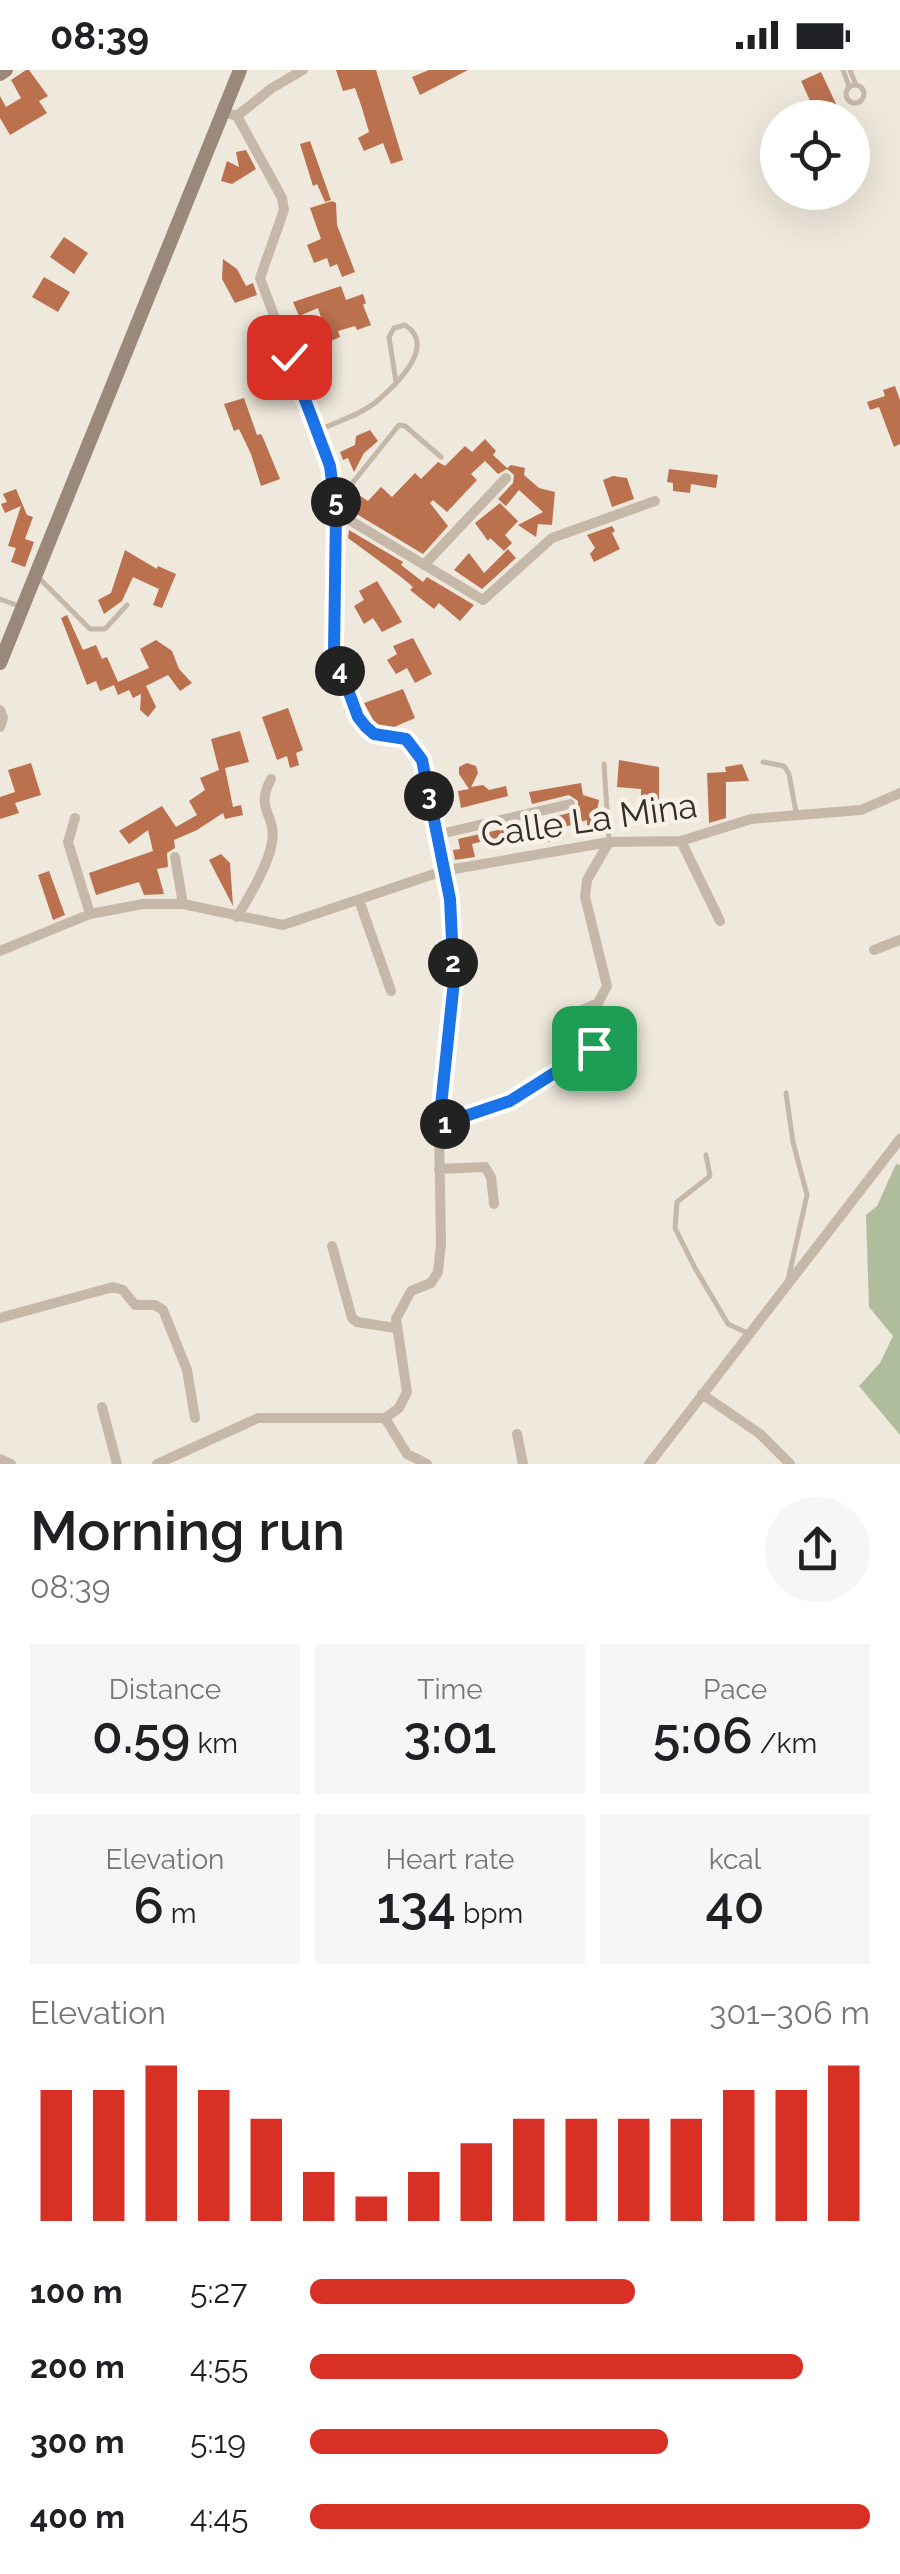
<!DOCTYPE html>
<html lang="en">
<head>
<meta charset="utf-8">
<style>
  body { margin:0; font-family:Raleway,sans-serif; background:#f6f6f6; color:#202124; height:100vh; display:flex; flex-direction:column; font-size:38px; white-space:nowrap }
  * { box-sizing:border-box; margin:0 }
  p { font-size:32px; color:#757577 }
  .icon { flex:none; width:55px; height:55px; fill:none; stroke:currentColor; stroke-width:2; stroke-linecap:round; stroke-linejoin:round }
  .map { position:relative; height:1394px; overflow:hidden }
  .sheet { display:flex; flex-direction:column; background:#fff; flex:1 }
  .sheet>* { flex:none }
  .controls { position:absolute; left:760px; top:30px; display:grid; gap:20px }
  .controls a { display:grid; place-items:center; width:110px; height:110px; border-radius:50%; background:#fff; box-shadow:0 10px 40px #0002; font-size:50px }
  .pin { position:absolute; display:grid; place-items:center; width:85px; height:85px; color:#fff; margin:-42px; border-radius:20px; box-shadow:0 5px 15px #0006 }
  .km { position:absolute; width:50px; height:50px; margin:-25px; border-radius:50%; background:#222; color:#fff; font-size:28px; line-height:50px; text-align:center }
  .round { display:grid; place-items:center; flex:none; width:105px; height:105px; border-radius:52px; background:#f6f6f6 }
  .head { display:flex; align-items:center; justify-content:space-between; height:170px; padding:0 30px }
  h1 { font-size:55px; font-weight:600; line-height:75px }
  .figures { display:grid; grid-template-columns:repeat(3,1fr); gap:15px; height:170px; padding:10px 30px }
  .figures div { display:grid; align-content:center; border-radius:0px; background:#f6f6f6; text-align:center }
  .figures b { font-size:50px; font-weight:600 }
  .figures small { font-size:28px; font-weight:400 }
  .figures p { font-size:28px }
  .chart { height:280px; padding:20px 30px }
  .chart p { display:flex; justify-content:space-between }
  .chart svg { width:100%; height:180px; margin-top:10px; stroke:#d93025; stroke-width:6 }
  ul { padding:0 30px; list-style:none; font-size:32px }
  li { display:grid; grid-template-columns:160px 120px 1fr; align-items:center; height:75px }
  li i { height:25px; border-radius:12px; background:#d93025 }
  .status { display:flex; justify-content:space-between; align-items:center; height:70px; padding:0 50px; background:#fff; direction:ltr }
  .status svg { height:28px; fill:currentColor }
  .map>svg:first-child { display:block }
  .green { fill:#b0bd9d }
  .building { fill:#bb704e }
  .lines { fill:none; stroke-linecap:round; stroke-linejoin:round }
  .lane { stroke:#c6b8a9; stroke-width:5 }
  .street { stroke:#c6b8a9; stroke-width:10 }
  .secondary { stroke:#9a887a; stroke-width:14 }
  .route-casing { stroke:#fff; stroke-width:20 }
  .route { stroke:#1a73e8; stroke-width:12 }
  .labels { text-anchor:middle; stroke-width:9; stroke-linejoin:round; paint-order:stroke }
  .street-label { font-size:35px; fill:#342d28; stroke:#f8f1e8 }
</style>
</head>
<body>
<div class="status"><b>08:39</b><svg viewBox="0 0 49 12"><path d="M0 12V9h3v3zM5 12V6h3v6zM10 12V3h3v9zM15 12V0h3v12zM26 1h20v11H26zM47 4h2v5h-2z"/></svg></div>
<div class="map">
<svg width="900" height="1394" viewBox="0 0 900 1394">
  <rect width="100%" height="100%" fill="#efe8dc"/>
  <path class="green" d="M896,1094l4,1v270l-41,-49 21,-23 13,-27 -24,-29 -3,-92 11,-9z"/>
  <path class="building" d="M26,0h3l19,26 -9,5 8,12 -37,22 -10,-17v-22l6,11 15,-9 -10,-18z
    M336,0h40l27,90 -12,4 -8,-21 -19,8 -6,-13 11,-6 -7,-24 -7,-20 -12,3z
    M429,0h39l-48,25 -8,-18z
    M821,2l17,36 -20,10 -17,-37z
    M310,71l21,59 -6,2 -8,-18 -4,2 -13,-42z
    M246,80l10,19 -24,15 -11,-3 6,-20 12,6 -3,-15z
    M332,131l4,2 1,22 18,47 -13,5 -5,-13 -7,3 -3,-9 -13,5 -7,-18 14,-6 -11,-31z
    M64,167l24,16 -14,21 -24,-17z
    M223,189l14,10 9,17 7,-3 4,12 -22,8 -13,-24z
    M44,207l26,15 -12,20 -26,-15z
    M341,216l5,14 17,-6 3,9 -3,2 8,20 -14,5 -2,-4 -17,5 2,6 -23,10 -4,-9 -8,3 -3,-9 21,-8 -5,-16 -19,8 -6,-14z
    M895,316l5,14v44l-6,3 -15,-40 -9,3 -3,-8 18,-6 -2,-6z
    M244,328l13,37 4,-1 3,6 16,39 -19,7 -10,-32 -12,-25 -5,2 -10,-27z
    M370,360l8,11 -14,12 -10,19 -6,-14 -5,2 -3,-8 15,-7 1,-9z
    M485,369l11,12 -3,4 14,13 4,-3 14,3 -1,7 15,13 16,4 -3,33 -14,-1 -2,13 -18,-12 25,-13 -24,-22 -13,16 -8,-7 15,-16 1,-8 -7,-6 -9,5 -13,-13 -14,13 6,6 -30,32 -14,-12 -3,3 18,23 -25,28 -73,-44 4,-18 14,9 13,-14 11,10 23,-24 6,6 17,-17 7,4 20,-20 7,6z
    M669,399l49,6 -2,13 -25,-4 -1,9 -17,-2v-8l-6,-1z
    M613,406l14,2 7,21 -22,8 -9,-27z
    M16,419l11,26 6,2 -8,22 9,3 -9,25 -14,-5 5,-14 -8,-2 13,-40 -16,7 -4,-9 6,-2 -4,-8z
    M500,433l18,18 -13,14 7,8 -8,8 -14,-13 -2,3 -13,-18z
    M612,456l3,5 -3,2 8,16 -26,13 -4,-8 5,-6 -8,-13z
    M349,460l54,32 -2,3 22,17 4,-5 47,28 -14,16 -21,-18 -5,6 -24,-19 3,-3 -12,-10 -53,-39z
    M508,479l8,9 -34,31 -28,-19 15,-17 15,20z
    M125,480l32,19 1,-3 18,8 -14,34 -9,-3 6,-16 -26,-12 -11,24 -18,13 -6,-14 13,-7z
    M377,511l25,41 -20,10 -9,-14 -9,6 -10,-18 10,-6 -5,-9z
    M67,545l16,35 13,-5 6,14 5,-2 11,25 31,-14 -9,-19 16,-9 16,11 7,18 13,14 -12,8 -12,-16 -22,11 10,21 -8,10 -8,-7 1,-16 -8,4 -4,-8 -11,5 -4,-10 -14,6 -4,-10 -9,4 -26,-67z
    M413,568l19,36 -17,9 -8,-15 -11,6 -9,-14 10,-6 -4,-8z
    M403,619l12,29 -23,10 -16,-3 -12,-22z
    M288,638l15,42 -7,3 3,12 -9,3 -3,-12 -10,4 -15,-43z
    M240,661l9,31 -24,6 8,39 8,-2 2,10 -18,4 -2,-6 -26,17 -23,10 1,8 -8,5 1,14 -11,2 7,25 -20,1 -5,-13 -43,13 -7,-22 64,-22 -5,-21 -19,14 -10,-13 43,-25 14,21 21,-12 -8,-14 16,-11 -5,-12 19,-8 -8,-31z
    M619,690l40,7v50h-18v-28l-24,-2z
    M31,693l10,32 -26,8 4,10 -19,6v-22l15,-5 -7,-22z
    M467,693l9,3 2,7 -7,14 12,-2 6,5 17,-4 2,10 -47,12 -3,-17 11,-2 -10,-15v-7z
    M742,694l7,17 -23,1v36l-17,5 -2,-50 19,-1 -1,-5z
    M581,713l2,12 16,5 -2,10 4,1 1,15h-15v-6l-26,8 3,10 -16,4 -7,-22 32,-8 5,-5v-6l-9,-6 -37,9 -3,-12z
    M511,757l1,5 -12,2 3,13 -12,3 -3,-10 -16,4 3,13 -20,3 -2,-10 7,-1 -2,-10z
    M221,784l9,9 3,43 -24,-46z
    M49,801l16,44 -12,5 -15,-45z"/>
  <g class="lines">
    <path class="lane" d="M843,0l6,16
      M850,0l6,15
      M846 24a9 9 0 1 1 18 0a9 9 0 1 1-18 0Z
      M317,361c19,-9 43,-16 59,-29 19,-16 62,-56 29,-77l-11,3 -5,9 7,45
      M338,431l61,-76 6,1 36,31
      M38,507l52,52h15l22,-24
      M0,529l19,7
      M763,692l21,4 5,8 7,38
      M604,694l5,77
      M786,1023l7,49 14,53 -19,85
      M706,1085l4,21 -33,26 -2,26 20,40 33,56 19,9"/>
    <path class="street" d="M223,42l14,4 45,82 2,12 -24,68 70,188 6,46 -2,140 24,65 7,10 9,7 32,5 16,21 29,139 3,82 -15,144 2,119 -3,28 -7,11 -20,8 -15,28 11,73 -8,16 -14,10
      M237,46l35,-28 31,-18
      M336,442l147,88 69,-62 103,-37
      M424,495l82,-87
      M0,640l3,8 -3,9
      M75,748l-7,24 22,72
      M436,765l134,-31
      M681,771l39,80
      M175,787l8,47
      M359,830l32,91
      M237,847c12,-20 32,-53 35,-75 5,-28 -18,-31 -1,-63
      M874,880l26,-10
      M0,881l90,-37 53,-10h40l100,21 160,-54 166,-29 72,-1 70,-22 110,-9 39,-17
      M580,941l18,-8 9,-17 -22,-89 2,-17 22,-38
      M439,1055l71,-24 84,-54
      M439,1099l46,-2 6,10 3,27
      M332,1176l20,72 5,4 38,6
      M0,1248l113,-31 10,3 12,15h20l8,5 24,60 8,48
      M702,1324l58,40 30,30
      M102,1337l15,57
      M385,1348l22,36 20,10
      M517,1364l6,30
      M0,1389l11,5
      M157,1394l101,-46h127
      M649,1394l251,-325"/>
    <path class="secondary" d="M0,4l6,-4
      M0,593l240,-593"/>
  </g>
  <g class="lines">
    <g class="route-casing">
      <path id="route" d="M289,287l41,109 6,46 -2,140 24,65 8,10 8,7 32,5 16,21 28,139 4,82 -15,144 71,-24 84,-53"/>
    </g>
    <use href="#route" class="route"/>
  </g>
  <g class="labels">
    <g class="street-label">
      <text transform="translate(589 750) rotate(-8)" y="12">Calle La Mina</text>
    </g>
  </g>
</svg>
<div class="controls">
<a><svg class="icon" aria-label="locate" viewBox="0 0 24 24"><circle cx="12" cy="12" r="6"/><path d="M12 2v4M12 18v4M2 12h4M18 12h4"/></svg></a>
</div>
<div class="pin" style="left:594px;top:978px;background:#1e9e55"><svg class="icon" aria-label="arrive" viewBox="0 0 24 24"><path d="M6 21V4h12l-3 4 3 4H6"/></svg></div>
<div class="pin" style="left:289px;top:287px;background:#d93025"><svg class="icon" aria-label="check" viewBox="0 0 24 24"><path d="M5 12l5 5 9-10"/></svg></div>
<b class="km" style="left:445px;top:1054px">1</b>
<b class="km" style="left:453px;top:893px">2</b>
<b class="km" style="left:429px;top:726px">3</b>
<b class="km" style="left:340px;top:601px">4</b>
<b class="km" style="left:336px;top:432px">5</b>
</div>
<section class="sheet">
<div class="head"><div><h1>Morning run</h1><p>08:39</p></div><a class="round"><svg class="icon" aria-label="share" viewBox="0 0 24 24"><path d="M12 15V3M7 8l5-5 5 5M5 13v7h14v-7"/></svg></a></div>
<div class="figures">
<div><p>Distance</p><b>0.59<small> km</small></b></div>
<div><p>Time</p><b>3:01</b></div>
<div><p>Pace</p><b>5:06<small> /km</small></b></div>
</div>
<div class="figures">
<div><p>Elevation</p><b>6<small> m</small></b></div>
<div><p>Heart rate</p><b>134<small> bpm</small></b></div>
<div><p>kcal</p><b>40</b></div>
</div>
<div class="chart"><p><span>Elevation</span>301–306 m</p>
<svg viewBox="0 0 160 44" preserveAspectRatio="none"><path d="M5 44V12M15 44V12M25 44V6M35 44V12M45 44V19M55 44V32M65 44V38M75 44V32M85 44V25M95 44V19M105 44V19M115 44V19M125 44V19M135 44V12M145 44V12M155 44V6"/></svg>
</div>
<ul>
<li><b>100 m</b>5:27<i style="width:58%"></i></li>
<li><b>200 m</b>4:55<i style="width:88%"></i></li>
<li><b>300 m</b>5:19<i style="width:64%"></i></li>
<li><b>400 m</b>4:45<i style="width:100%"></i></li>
</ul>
</section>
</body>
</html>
